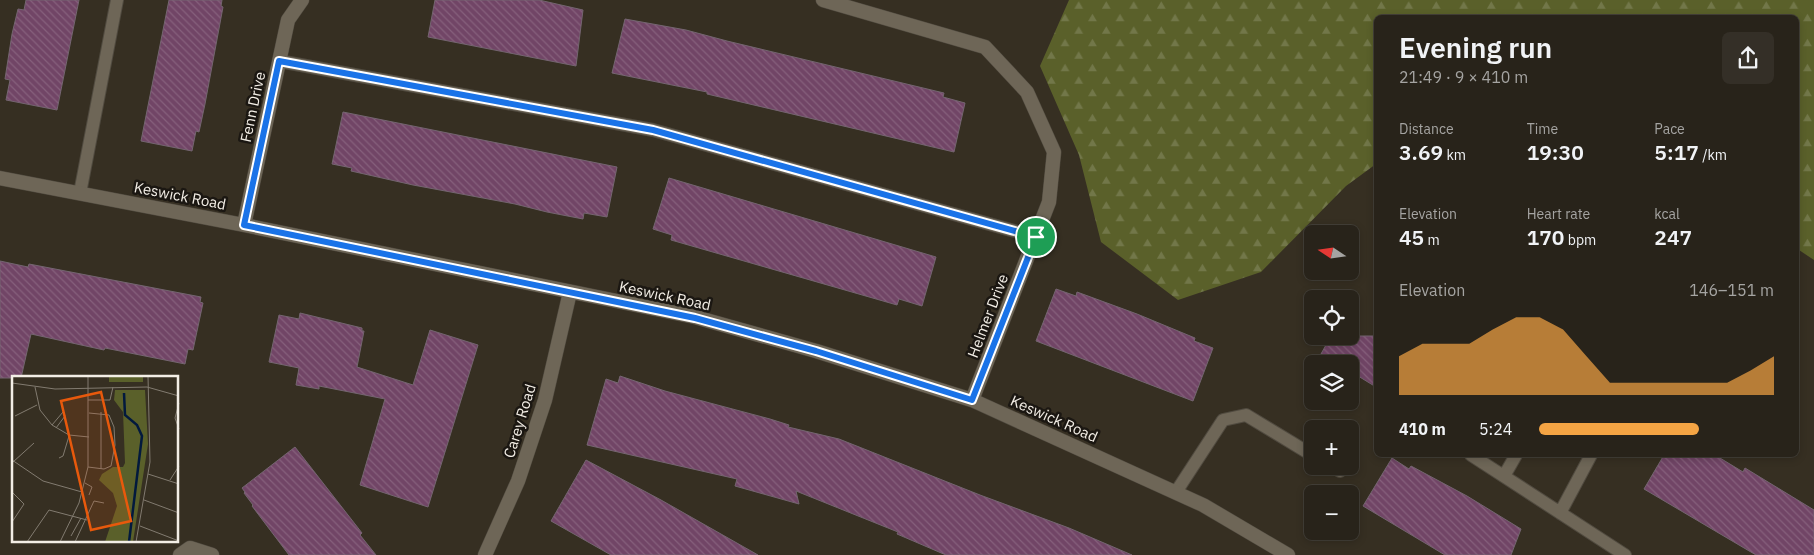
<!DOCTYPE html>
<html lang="en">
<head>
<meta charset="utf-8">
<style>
  body { margin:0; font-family:"IBM Plex Sans",sans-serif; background:#342f27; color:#f1f3f6; height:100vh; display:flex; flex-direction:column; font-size:19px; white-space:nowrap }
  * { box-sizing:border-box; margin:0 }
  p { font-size:16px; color:#a5a4a2 }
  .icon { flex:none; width:28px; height:28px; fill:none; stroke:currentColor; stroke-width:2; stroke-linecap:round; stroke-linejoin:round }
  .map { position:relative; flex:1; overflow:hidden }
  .drawer { position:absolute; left:1374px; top:15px; width:425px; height:442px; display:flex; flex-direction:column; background:#28231a; border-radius:8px; box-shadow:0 2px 8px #0003,0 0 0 1px #444039 }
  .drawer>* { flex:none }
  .needle { width:32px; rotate:283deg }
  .fabs { position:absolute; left:1304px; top:225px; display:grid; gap:10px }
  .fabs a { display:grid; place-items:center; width:55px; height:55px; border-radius:8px; background:#28231a; box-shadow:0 2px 8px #0003,0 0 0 1px #444039; font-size:25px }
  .pin { position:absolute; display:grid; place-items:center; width:42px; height:42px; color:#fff; margin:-21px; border:2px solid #fff; border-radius:50%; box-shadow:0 1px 5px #0007 }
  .round { display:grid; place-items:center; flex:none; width:52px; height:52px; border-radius:8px; background:#342f27 }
  .summary { display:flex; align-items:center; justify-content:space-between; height:85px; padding:0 25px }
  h1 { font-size:28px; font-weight:600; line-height:38px }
  .metrics { display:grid; grid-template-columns:repeat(3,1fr); gap:8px; height:85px; padding:5px 25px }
  .metrics div { display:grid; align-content:center }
  .metrics b { font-size:21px; font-weight:600 }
  .metrics small { font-size:14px; font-weight:400 }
  .metrics p { font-size:14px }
  .chart { height:140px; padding:10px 25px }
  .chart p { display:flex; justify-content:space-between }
  .chart svg { width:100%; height:90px; margin-top:5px; fill:#f4a444; opacity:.7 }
  ul { padding:0 25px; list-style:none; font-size:16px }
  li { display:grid; grid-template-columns:80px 60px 1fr; align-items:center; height:38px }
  li i { height:12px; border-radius:6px; background:#f4a444 }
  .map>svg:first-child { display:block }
  .forest { fill:url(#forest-firs) }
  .building { fill:url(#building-back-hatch); stroke:#746570 }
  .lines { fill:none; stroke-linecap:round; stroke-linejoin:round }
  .service-casing { stroke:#514b40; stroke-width:14 }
  .minor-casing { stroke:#514b40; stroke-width:15 }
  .service { stroke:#6e6657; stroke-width:12 }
  .minor { stroke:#6e6657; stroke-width:14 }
  .route-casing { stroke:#fff; stroke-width:10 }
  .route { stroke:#1a73e8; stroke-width:6 }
  .labels { text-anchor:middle; stroke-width:5; stroke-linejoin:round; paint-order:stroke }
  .street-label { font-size:15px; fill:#f3eee6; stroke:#1b1712 }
  .inset-river { fill:none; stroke:#02193d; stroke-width:2.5 }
  .inset-road { fill:none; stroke:#827b70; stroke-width:1 }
  .view { fill:#e8590c; fill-opacity:0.15; stroke:#e8590c; stroke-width:2.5 }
  .inset-edge { fill:none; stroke:#f3eee6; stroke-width:2.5 }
</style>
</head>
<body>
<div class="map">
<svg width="1814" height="555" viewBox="0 0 1814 555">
  <defs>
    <pattern id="forest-firs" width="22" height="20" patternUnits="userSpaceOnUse" patternTransform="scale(1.25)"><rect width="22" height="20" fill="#5a602a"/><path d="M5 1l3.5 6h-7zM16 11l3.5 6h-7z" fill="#727749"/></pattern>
    <pattern id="building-back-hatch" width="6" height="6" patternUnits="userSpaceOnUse" patternTransform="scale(1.25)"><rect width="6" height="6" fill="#714566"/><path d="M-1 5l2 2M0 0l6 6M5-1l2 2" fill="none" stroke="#86607c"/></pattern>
  </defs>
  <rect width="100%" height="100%" fill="#362f22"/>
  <path class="forest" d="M1069,0h745v260l-18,-12v-230h-420v146l-30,22 -85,86 -83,28 -77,-58 -22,-87 -39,-89z"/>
  <path class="building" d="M26,0h53l-22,110 -51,-10 4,-20 -5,-1 7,-45 6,-25 6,1z
    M169,0h53l-1,6 2,1 -18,97 -6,28 -3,-1 -4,20 -51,-10z
    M435,0h104l44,10 -7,56 -148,-29z
    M625,19l61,11 41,11 217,52 -1,4 22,6 -11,49 -247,-58v-2l-95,-19z
    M343,112l274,55 -10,50 -23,-4 -1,6 -36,-7 -32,-8 -102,-19 -62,-14 1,-3 -20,-4z
    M669,178l267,79 -14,49 -23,-7 -2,6 -226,-65 1,-5 -19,-6z
    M0,261l28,6 1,-3 172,33 -1,5 3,1 -10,47 -5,-1 -3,15 -80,-16 -1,2 -73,-16 -10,44h-21z
    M1056,289l20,7 1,-4 60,22 58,24 -1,3 19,7 -20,53 -157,-60z
    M300,313l62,15v3h2l-7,36 56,18 17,-55 48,15 -50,162 -68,-22 25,-86 -66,-13v3l-23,-4 3,-17 -30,-6 10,-47 20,4z
    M1331,336h45v51l-26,-16v-7h-13l-16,-10z
    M620,376l45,15 105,28 19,6 -1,2 51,12 141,56 89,33 63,27h-186l-49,-21 1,-2 -102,-41 3,13 -64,-18 2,-7 -150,-34 19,-66 12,4z
    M295,447l67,86 -2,2 16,20h-87l-37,-49 1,-1 -9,-12 1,-1 -3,-4z
    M1664,455h51l28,17 2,-4 69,42v45h-58l-112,-66z
    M1392,458l17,11 2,-3 56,30 54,33 -10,26h-66l-82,-49z
    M586,460l75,40 97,55h-147l-60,-34z"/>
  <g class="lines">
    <g class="service-casing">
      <path id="service" d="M279,61l374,69 383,107
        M80,193l37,-193
        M1471,455l154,100
        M1332,466l8,5
        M1504,476l12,-21
        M1176,492l47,-72 23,-5 66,40
        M1560,513l31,-58"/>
    </g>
    <g class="minor-casing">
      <path id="minor" d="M823,0l162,47 42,45 27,60 -5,50 -77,198
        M0,178l244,47 451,92 121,34 156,49 231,105 85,50
        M244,225l44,-205 14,-20
        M180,555l10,-7 22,7
        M485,555l33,-74 27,-81 25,-108"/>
    </g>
    <use href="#service" class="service"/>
    <use href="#minor" class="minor"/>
  </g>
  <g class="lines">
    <g class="route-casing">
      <path id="route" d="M279,61l374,69 383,107 -64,163 -156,-49 -121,-33 -451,-93z"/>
    </g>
    <use href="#route" class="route"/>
  </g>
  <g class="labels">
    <g class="street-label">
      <text transform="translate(253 107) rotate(-78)" y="5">Fenn Drive</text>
      <text transform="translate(180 196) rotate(11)" y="5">Keswick Road</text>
      <text transform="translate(665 296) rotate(12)" y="5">Keswick Road</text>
      <text transform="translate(988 316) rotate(-69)" y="5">Helmer Drive</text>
      <text transform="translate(1054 419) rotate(24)" y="5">Keswick Road</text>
      <text transform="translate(520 421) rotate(-73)" y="5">Carey Road</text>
    </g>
  </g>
  <g transform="translate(12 376)">
    <rect width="166" height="166" fill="#362f22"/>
    <path d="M97,0h34v6h-34zM103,14h30l3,54 -15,98h-28l12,-36 -4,-13 -14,-13 3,-6 11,-7h10l2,-4 -2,-51 -9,-12z" fill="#5a602a"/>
    <path class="inset-river" d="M112,17l1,22 12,10 5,11 -13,106"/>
    <path class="inset-road" d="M0,7l43,6 92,-2 32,9M23,11l5,23 12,15 17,10 20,2M76,24h22l3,-13M167,27l-4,15 4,11M3,40l22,-11M40,49l11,-13 2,4 -9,12M47,82l4,-2 6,-20M0,84l31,21 39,11M1,86l21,-19M76,91l16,2 7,-3 4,-21 -1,-18 -5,-12 -20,-2M89,93v-57M136,98l31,10M158,104l9,-14M73,107l7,4 -3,8M0,116l12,12 -12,18M132,124l35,13M128,150l39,15M59,160l10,-18M15,166l22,-32 38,10M48,166l19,-39 9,-36v-91M63,166l19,-41 10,2M124,166l14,-80 -2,-86"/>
    <path class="view" d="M89,16l30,129 -40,9 -30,-129z"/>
    <rect width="166" height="166" class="inset-edge"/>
  </g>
</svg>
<div class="fabs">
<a><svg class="needle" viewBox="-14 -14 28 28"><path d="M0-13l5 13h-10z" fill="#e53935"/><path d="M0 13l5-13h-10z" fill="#a5a4a2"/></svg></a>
<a><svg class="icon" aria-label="locate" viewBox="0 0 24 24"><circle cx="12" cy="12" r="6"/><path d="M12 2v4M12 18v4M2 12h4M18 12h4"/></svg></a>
<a><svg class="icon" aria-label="layers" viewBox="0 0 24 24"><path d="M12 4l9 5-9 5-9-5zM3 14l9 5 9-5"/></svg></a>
<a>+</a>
<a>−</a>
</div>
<div class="pin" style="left:1036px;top:237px;background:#1e9e55"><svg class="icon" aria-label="arrive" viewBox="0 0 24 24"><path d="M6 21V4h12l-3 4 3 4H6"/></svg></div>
<section class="drawer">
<div class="summary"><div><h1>Evening run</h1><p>21:49 · 9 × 410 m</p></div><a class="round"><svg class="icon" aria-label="share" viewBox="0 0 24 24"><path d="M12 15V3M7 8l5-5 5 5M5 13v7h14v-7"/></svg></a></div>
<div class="metrics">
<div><p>Distance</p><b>3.69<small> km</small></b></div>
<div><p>Time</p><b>19:30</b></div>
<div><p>Pace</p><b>5:17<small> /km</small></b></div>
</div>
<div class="metrics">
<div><p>Elevation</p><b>45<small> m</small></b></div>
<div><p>Heart rate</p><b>170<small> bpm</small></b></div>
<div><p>kcal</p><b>247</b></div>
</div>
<div class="chart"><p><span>Elevation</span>146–151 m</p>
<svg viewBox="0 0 160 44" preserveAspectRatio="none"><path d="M0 44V25L10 19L20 19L30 19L40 12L50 6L60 6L70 12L80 25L90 38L100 38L110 38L120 38L130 38L140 38L150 32L160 25V44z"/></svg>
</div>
<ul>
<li><b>410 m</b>5:24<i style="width:68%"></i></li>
</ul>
</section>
</div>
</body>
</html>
